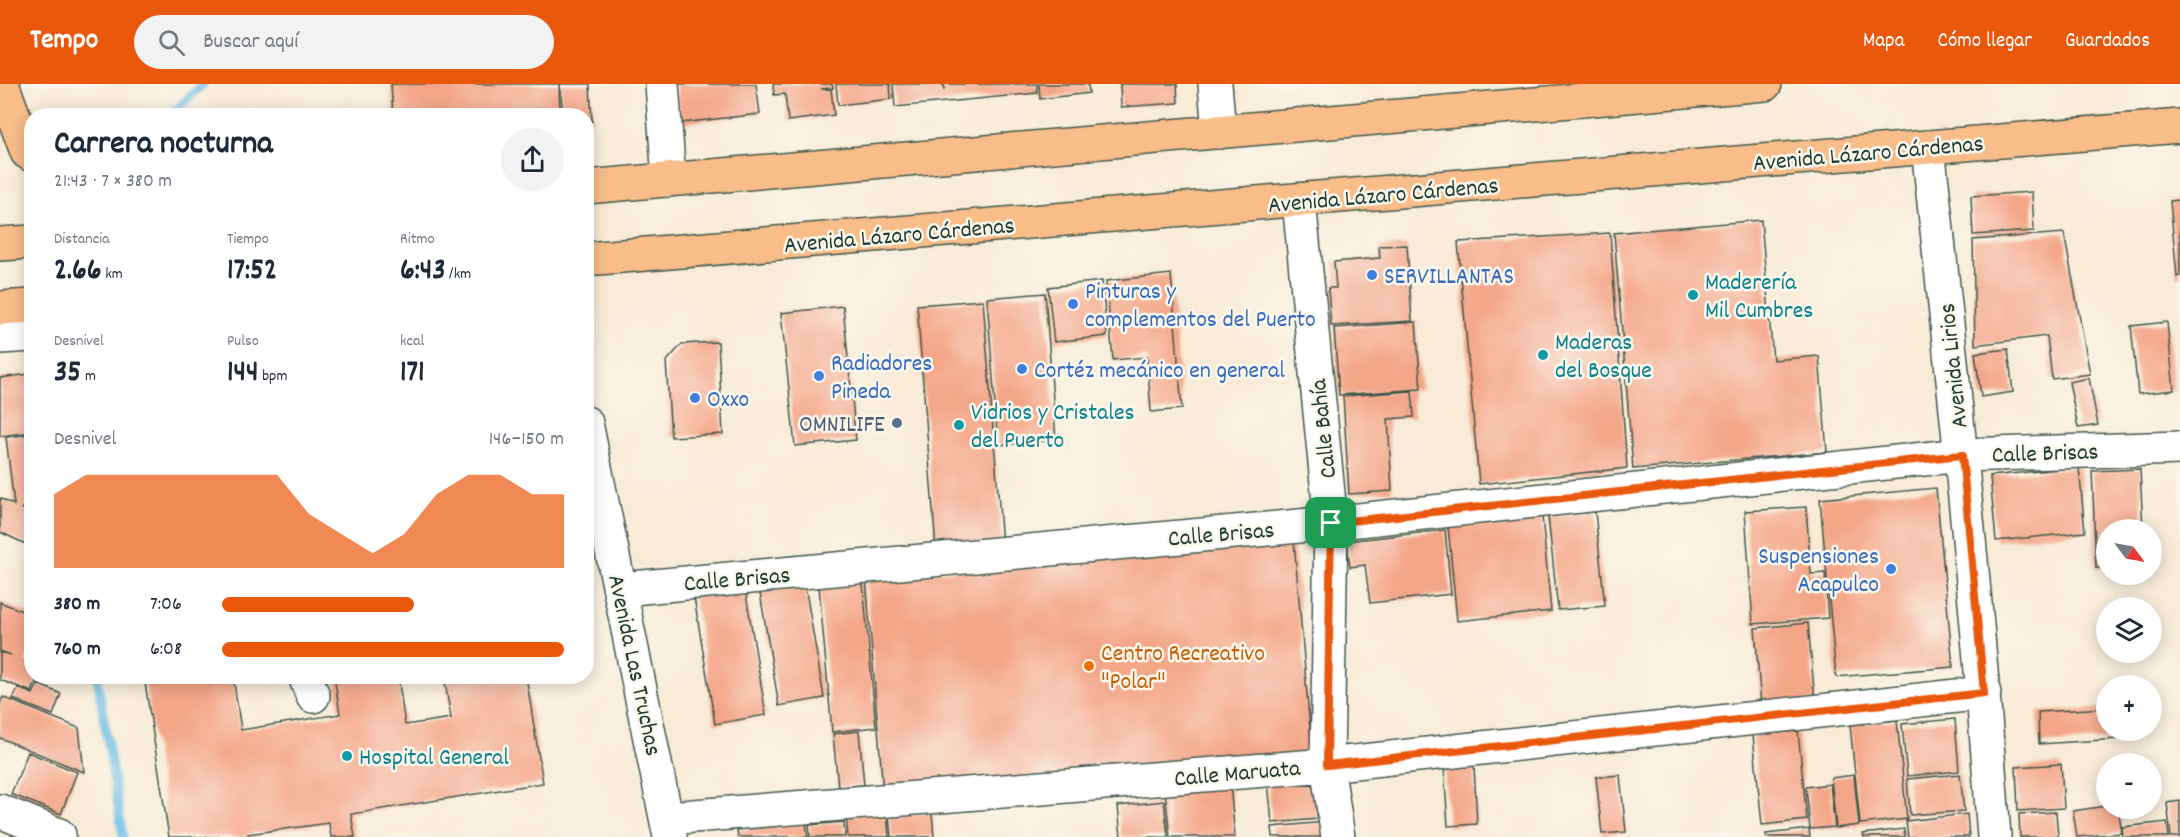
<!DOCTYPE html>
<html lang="es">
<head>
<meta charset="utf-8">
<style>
  body { margin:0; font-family:Dekko,sans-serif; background:#f2f2f3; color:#1f2937; height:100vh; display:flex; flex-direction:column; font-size:22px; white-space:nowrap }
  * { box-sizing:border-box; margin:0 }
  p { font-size:20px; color:#747a83 }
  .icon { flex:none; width:33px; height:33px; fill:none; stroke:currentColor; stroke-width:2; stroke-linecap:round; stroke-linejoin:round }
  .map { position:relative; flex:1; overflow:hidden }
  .panel { position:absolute; left:24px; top:24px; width:570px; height:576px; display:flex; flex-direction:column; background:#fff; border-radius:24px; box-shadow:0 3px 15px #0003 }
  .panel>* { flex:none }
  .needle { width:39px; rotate:122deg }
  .buttons { position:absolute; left:2096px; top:435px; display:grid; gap:12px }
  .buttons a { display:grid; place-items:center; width:66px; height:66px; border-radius:50%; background:#fff; box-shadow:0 3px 15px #0003; font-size:30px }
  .pin { position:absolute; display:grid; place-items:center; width:51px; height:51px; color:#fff; margin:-26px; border-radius:12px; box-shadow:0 3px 9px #0006 }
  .round { display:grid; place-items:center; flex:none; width:63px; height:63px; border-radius:32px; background:#f2f2f3 }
  .overview { display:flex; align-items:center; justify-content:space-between; height:102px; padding:0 30px }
  h1 { font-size:33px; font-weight:700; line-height:45px }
  .figures { display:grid; grid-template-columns:repeat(3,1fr); gap:9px; height:102px; padding:6px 30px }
  .figures div { display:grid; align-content:center }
  .figures b { font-size:30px; font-weight:700 }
  .figures small { font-size:16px; font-weight:400 }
  .figures p { font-size:16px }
  .chart { height:168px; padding:12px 30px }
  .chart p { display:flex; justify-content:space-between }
  .chart svg { width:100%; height:108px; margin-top:6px; fill:#ea580c; opacity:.7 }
  ul { padding:0 30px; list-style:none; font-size:20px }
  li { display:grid; grid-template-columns:96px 72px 1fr; align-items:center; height:45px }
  li i { height:15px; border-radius:8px; background:#ea580c }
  header { display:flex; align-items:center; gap:36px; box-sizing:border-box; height:84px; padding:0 30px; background:#ea580c; color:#fff }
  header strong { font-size:28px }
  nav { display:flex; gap:33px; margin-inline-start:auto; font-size:21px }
  .search { width:420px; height:54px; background:#f2f2f3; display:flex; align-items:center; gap:15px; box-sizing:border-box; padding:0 21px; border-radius:33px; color:#747a83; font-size:22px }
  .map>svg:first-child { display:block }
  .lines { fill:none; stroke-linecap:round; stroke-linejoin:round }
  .stream { stroke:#6abde6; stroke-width:9 }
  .building { fill:#f4a688 }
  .minor-casing { stroke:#40574c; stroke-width:36 }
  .major-casing { stroke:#40574c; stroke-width:36 }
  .minor { stroke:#fff; stroke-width:33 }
  .major { stroke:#f8bd89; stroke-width:33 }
  .route-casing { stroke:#fff; stroke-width:12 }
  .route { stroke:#ea580c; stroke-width:8 }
  .shop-dot { fill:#3f7fe0; stroke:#fbf7ec; stroke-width:2 }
  .culture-dot { fill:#0f9aa8; stroke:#fbf7ec; stroke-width:2 }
  .service-dot { fill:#5c6f8a; stroke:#fbf7ec; stroke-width:2 }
  .food-dot { fill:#e8710a; stroke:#fbf7ec; stroke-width:2 }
  .labels { text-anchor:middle; stroke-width:5; stroke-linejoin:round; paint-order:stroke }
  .street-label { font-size:24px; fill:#1f3d34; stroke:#fbf7ec }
  .shop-label { font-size:24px; fill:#366cbe; stroke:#fbf7ec; text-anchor:start }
  .culture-label { font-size:24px; fill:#0d838f; stroke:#fbf7ec; text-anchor:start }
  .service-label { font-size:24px; fill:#4e5e75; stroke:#fbf7ec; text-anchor:end }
  .food-label { font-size:24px; fill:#c56008; stroke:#fbf7ec; text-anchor:start }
</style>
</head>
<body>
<header>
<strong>Tempo</strong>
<div class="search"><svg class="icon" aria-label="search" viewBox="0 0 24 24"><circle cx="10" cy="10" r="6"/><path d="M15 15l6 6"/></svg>Buscar aquí</div>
<nav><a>Mapa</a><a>Cómo llegar</a><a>Guardados</a></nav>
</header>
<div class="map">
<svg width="2180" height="753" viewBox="0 0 2180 753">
  <rect width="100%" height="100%" fill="#fbf7ec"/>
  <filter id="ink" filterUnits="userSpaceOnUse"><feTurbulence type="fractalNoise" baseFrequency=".0167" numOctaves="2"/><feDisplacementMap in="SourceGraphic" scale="12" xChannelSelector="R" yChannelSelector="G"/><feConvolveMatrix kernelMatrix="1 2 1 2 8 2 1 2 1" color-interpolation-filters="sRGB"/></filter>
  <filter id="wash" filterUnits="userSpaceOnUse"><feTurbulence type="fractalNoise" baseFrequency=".008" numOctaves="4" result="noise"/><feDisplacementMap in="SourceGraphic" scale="24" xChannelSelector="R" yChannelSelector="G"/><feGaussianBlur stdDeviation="1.35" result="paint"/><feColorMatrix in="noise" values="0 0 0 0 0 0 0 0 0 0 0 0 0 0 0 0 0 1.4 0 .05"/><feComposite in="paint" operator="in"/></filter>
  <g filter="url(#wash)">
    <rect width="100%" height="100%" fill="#f8ebd7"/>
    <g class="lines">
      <path class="stream" d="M169,32l34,-32
        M97,592l26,161"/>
    </g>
    <g id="blocks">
      <path class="building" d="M391,0h168l1,32h-167z
        M560,0h30l2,37h-6v-5h-23z
        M676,0h80l4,30 -79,9z
        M773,0h59l1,4 -12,1h10l3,26 -46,6 -3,-27 -11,1z
        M836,0h54l1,15 -53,6z
        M893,0h50l1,7v-7h93v9l-142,14z
        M1039,0h49l1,9 -49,6z
        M1120,0h57l1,19 -57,4z
        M2032,108l2,39 -61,4 -2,-39z
        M2180,116v76l-3,1 -7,-76z
        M1761,136l12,140 46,-4 8,96 -194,17 -19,-236z
        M1610,149l17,235 -148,16 -21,-242z
        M2064,149l26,141 -38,5 -5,-43 -72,9 -2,-105z
        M1407,161l5,76 -81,5 -3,-38h8l-2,-26 46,-4 -1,-12z
        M1171,190l11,135 -31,3 -4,-55 -34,3 -7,-79z
        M1102,197l5,55 -53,6 -6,-55z
        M1045,209l11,147 -58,5 -11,-147z
        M983,216l19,244 -66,5 -19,-244z
        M843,222l13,134 -61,6 -14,-133z
        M1416,238l5,67 -82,6 -5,-67z
        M2167,238l7,68 -36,4 -7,-68z
        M718,258l5,92 -52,3 -5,-75 16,-18z
        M2008,265l5,43 -32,5 -6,-44z
        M29,290l3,58 -32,4v-58z
        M2089,294l9,47 -20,3 -9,-46z
        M1412,307l2,26 -26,2 4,72 -43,3 -6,-98z
        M32,350v78l-11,-4 11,5v34l-32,-15v-34l14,7 -8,-68z
        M2079,383l6,65 -89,9 -6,-65z
        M2140,385l3,61h-37v38h-10l-4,-97z
        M1936,404l17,179 -117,10 -16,-178z
        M1806,423l5,67 14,-1 3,45 -75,6 -8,-113z
        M1595,428l10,94 -47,4 -10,-94z
        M1542,432l9,95 -94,10 -9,-95z
        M1445,446l6,64 -81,9 -5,-38 -15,2 -3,-26z
        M1294,457l18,212 -429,38 -17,-213z
        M863,499l13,144 -44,5 -13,-145z
        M805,501l19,113 -45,8 -19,-113z
        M745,504l21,127 -51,9 -21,-127z
        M0,518l32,13v32l-7,15 7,2v12h6l-6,16 -32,-12v-28l11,3 -11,-4z
        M1808,539l7,78 -54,5 -6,-78z
        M144,592h89l8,54 99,-16 -6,-38h64l7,49 46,-7 -7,-42h82l17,107 -192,31 4,23h-24l-2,-14 -81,11v3h-79z
        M38,600l23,10 -8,21 -40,-16 5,-11 15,6z
        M3,613l76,31 5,44 -84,-34v-34z
        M2106,624v22h12v9l-79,5 -1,-32z
        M1955,635l4,52 -52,5 -5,-52z
        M1897,636l10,99 -47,5 -10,-99z
        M859,647l5,54 -26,2 -5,-53z
        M1798,647l9,89 -45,5 -9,-90z
        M28,668l49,20 -16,42 -50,-20z
        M2061,680l3,44 -46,3 -2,-44z
        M1474,681l3,59 -29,2 -4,-59z
        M1960,690l4,37 -54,4 -3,-36z
        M1620,691l6,57 -24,2 -6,-57z
        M1854,691l5,50 -23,3 -5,-50z
        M1314,693l4,42 -46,4 -4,-41z
        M1230,700l5,53h-65l-5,-46z
        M1830,700l5,43 -25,2 -4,-42z
        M1164,717l4,36h-47l-3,-31z
        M2180,717v36h-9l-4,-34z
        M2106,722v2h12l4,25 -45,4 -4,-26z
        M887,728l2,25h-41l-2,-21z
        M2056,728l2,25h-38l-1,-23z
        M932,729l2,24h-43l-2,-20z
        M1967,730l2,23h-61l-2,-16z
        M844,738l1,15h-35l-1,-12z
        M1325,738l1,15h-53l-1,-10z
        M2167,738l2,15h-46l-1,-10z
        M806,739l2,14h-70l-1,-7z
        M1809,745l1,8h-44v-3z
        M1904,745l1,8h-41l-1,-3z"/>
    </g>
  </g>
  <g filter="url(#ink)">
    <use href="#blocks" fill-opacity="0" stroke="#40574c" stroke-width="1.5"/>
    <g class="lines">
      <g class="minor-casing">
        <path id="minor" d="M662,0l7,96
          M1215,0l4,48
          M1928,63c25,230 50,459 66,690
          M1299,117l32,322 -4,242 11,72
          M0,253l32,-2
          M586,339l84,414
          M621,505l710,-66 630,-68 219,-7
          M305,592l8,20
          M0,727l59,24 -1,2
          M668,734l659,-53 657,-72"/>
      </g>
      <g class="major-casing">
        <path id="major" d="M2,0l25,68 5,3
          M586,103l1179,-103
          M0,160l32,-2
          M586,175l1594,-133
          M0,224l32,-2"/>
      </g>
      <use href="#minor" class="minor"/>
      <use href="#major" class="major"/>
    </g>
  </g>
  <g class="lines" filter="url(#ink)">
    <g class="route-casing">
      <path id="route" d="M1962,371l22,238 -657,72 4,-242z"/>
    </g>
    <use href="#route" class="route"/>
  </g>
  <g class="shop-dot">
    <circle cx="1372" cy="191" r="6"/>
    <circle cx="1073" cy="220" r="6"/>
    <circle cx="1022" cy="285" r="6"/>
    <circle cx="819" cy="292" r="6"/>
    <circle cx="695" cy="314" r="6"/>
    <circle cx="1891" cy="485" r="6"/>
  </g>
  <g class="culture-dot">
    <circle cx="1693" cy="211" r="6"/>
    <circle cx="1543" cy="271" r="6"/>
    <circle cx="959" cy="341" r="6"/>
    <circle cx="347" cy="672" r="6"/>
  </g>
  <circle class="service-dot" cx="897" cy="339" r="6"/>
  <circle class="food-dot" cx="1089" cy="582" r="6"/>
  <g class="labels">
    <g class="street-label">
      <text transform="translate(1868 68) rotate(-5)" y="8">Avenida Lázaro Cárdenas</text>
      <text transform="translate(1383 110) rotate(-5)" y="8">Avenida Lázaro Cárdenas</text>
      <text transform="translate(899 150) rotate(-5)" y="8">Avenida Lázaro Cárdenas</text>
      <text transform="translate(1952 282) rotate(-96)" y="8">Avenida Lirios</text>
      <text transform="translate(1322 345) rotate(-96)" y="8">Calle Bahía</text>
      <text transform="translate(2045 368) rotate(-2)" y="8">Calle Brisas</text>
      <text transform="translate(1221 449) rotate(-5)" y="8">Calle Brisas</text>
      <text transform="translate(737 494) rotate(-5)" y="8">Calle Brisas</text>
      <text transform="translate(636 581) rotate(78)" y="8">Avenida Las Truchas</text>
      <text transform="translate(1237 688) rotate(-5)" y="8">Calle Maruata</text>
    </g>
    <g class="shop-label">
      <text x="1384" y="199">SERVILLANTAS</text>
      <text x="1085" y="214">Pinturas y<tspan x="1085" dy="28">complementos del Puerto</tspan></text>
      <text x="831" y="286">Radiadores<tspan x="831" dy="28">Pineda</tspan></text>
      <text x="1034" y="293">Cortéz mecánico en general</text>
      <text x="707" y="322">Oxxo</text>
      <text x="1879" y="479" text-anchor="end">Suspensiones<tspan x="1879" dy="28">Acapulco</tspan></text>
    </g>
    <g class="culture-label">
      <text x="1705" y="205">Maderería<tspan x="1705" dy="28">Mil Cumbres</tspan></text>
      <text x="1555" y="265">Maderas<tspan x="1555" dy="28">del Bosque</tspan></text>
      <text x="971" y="335">Vidrios y Cristales<tspan x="971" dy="28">del Puerto</tspan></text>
      <text x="359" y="680">Hospital General</text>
    </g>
    <g class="service-label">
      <text x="885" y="347">OMNILIFE</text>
    </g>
    <g class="food-label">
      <text x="1101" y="576">Centro Recreativo<tspan x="1101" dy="28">"Polar"</tspan></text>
    </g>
  </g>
</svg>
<div class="buttons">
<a><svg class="needle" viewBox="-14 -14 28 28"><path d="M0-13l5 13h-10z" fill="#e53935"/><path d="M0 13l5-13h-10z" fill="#747a83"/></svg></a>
<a><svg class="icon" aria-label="layers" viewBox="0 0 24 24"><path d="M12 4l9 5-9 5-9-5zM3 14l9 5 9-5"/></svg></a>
<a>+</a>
<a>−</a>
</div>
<div class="pin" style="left:1331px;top:439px;background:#1e9e55"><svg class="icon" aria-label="arrive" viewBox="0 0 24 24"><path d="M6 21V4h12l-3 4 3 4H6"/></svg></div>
<section class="panel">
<div class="overview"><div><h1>Carrera nocturna</h1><p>21:43 · 7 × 380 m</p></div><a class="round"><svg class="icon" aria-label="share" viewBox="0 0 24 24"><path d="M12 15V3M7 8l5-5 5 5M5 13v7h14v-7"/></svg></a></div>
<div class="figures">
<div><p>Distancia</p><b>2.66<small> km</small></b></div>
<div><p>Tiempo</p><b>17:52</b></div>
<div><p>Ritmo</p><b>6:43<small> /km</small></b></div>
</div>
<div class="figures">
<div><p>Desnivel</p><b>35<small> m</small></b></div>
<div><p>Pulso</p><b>144<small> bpm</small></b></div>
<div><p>kcal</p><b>171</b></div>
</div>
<div class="chart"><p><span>Desnivel</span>146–150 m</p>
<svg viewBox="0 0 160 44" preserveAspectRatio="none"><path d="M0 44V14L10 6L20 6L30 6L40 6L50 6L60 6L70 6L80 22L90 30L100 38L110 30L120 14L130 6L140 6L150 14L160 14V44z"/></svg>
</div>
<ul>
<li><b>380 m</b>7:06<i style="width:56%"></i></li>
<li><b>760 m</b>6:08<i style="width:100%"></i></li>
</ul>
</section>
</div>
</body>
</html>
